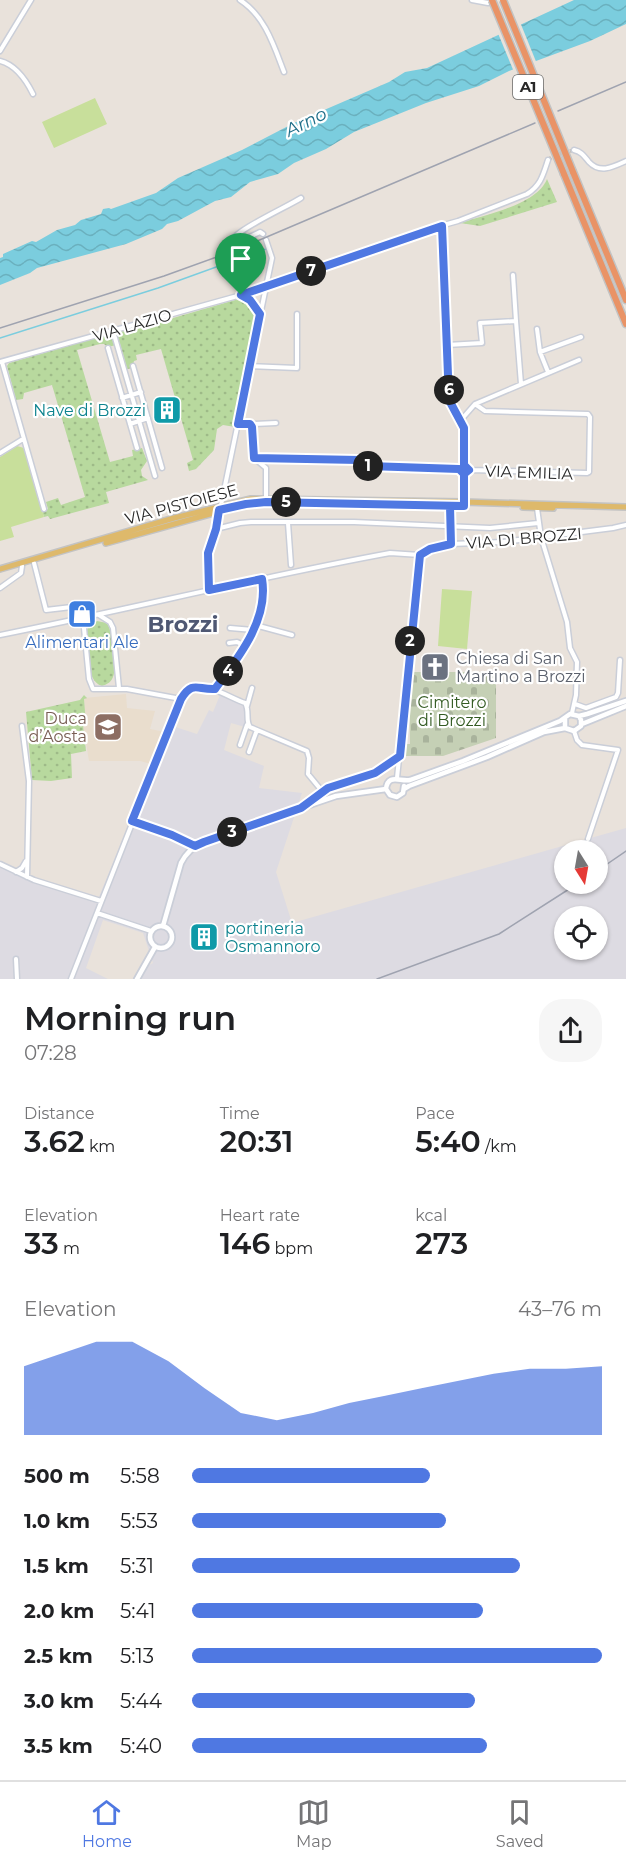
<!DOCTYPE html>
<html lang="en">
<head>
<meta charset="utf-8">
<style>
  body { margin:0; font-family:Montserrat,sans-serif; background:#f6f6f6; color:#202124; height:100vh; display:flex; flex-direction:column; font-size:22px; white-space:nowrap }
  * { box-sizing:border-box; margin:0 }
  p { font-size:20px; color:#757577 }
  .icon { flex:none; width:33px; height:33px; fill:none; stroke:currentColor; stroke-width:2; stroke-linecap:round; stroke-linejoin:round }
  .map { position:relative; height:979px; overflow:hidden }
  .side { display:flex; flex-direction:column; background:#fff; flex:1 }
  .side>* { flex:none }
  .needle { width:39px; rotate:169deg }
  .fabs { position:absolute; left:554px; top:840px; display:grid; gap:12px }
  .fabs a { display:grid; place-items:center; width:54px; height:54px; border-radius:50%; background:#fff; box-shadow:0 2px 4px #0004; font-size:30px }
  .pin { position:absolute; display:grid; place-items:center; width:51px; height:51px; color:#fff; margin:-62px -26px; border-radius:50% 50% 50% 0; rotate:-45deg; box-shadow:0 0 6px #0007 }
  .pin .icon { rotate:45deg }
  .km { position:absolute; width:30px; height:30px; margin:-15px; border-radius:50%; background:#222; color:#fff; font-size:16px; line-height:30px; text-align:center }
  .round { display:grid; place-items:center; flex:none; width:63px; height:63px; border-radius:24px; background:#f6f6f6 }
  .head { display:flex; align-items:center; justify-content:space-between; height:102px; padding:0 24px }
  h1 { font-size:33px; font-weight:600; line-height:45px }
  .figures { display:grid; grid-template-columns:repeat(3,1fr); gap:9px; height:102px; padding:6px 24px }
  .figures div { display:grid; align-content:center }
  .figures b { font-size:30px; font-weight:600 }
  .figures small { font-size:16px; font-weight:400 }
  .figures p { font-size:16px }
  .chart { height:168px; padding:12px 24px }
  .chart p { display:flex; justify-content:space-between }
  .chart svg { width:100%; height:108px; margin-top:6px; fill:#4f78e2; opacity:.7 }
  ul { padding:0 24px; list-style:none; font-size:20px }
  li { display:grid; grid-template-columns:96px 72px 1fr; align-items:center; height:45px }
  li i { height:15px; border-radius:8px; background:#4f78e2 }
  .tabs { display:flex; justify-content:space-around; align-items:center; height:84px; border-top:2px solid #e0e0e0; background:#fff; font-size:16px; color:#757577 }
  .tabs a { display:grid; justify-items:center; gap:3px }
  .tabs .on { color:#4f78e2 }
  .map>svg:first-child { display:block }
  .industrial { fill:#dddbe2; fill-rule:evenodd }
  .education { fill:#e9ddcd }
  .cemetery { fill:url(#cemetery-stones) }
  .park { fill:url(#park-dots) }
  .pitch { fill:#c8df9b }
  .water { fill:url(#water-waves) }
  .pier { fill:#e9e2db }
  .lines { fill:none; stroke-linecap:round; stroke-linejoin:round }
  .stream { stroke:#7bcdde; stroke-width:1.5 }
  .street-tunnel { stroke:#c2bdb7; stroke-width:4; stroke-dasharray:4 2; stroke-linecap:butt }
  .street-casing { stroke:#caced8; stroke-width:7 }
  .secondary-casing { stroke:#caced8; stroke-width:8 }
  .primary-casing { stroke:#c3c3c3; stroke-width:8 }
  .highway-casing { stroke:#c3c3c3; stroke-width:9 }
  .street { stroke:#fff; stroke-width:4 }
  .secondary { stroke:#fff; stroke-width:4.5 }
  .primary { stroke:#deb96b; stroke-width:5 }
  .highway { stroke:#e99366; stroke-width:6 }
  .rail { stroke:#9fa3b0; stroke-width:1.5 }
  .highway-bridge-casing { stroke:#c3c3c3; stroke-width:9; stroke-linecap:butt }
  .highway-bridge { stroke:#e99366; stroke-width:6 }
  .route-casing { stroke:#fff; stroke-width:12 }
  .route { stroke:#4f78e2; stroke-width:8 }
  .labels { text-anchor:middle; stroke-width:4.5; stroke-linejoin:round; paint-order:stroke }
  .shield { fill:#fff; stroke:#686868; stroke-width:1.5 }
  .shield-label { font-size:15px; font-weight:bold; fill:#282828 }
  .street-label { font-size:16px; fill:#282828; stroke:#fff }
  .culture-label { font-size:16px; fill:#0d838f; stroke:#fff; text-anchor:end }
  .shop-label { font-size:16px; fill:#366cbe; stroke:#fff }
  .worship-label { font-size:16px; fill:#5b616d; stroke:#fff; text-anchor:start }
  .park-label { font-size:16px; fill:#335b22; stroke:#fff }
  .education-label { font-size:16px; fill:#785e54; stroke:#fff; text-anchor:end }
  .water-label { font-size:18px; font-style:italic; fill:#1d6c87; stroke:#fff }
  .district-label { font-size:22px; font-weight:bold; fill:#4f5873; stroke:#fff }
</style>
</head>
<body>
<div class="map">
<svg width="626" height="979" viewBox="0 0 626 979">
  <defs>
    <pattern id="cemetery-stones" width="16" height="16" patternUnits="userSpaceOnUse" patternTransform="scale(1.5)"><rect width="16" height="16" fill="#c5d0b5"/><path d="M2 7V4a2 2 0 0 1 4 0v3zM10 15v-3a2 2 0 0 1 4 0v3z" fill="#a9b39c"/></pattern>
    <pattern id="park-dots" width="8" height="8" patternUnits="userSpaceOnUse" patternTransform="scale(1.5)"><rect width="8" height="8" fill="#b8d99e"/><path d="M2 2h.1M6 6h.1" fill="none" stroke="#9eba88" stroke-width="1.8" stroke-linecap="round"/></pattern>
    <pattern id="water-waves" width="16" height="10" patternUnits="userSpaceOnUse" patternTransform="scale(1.5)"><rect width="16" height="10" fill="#7bcdde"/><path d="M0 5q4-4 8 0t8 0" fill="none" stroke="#6ab0be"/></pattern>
  </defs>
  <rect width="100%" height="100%" fill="#e9e2db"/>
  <path class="industrial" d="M220,695l25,10v22l-14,-4 -7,27 40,16 -5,22 43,5 -26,79 16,51 334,-95v151h-485l8,-14 4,-2 -10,-30 -40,-13 -17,48 22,11h-108v-118l30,15 69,21 70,-172 28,9 12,-24 4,2zM564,850h33v34h-33zM564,916h33v34h-33z"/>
  <path class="education" d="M126,694l1,14 28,3 -5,18 15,3 -14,32 -11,-3h-51l-6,-37h3l-2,-26z"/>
  <path class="cemetery" d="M409,672h87v66l-53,18h-38l-1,-12h6z"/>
  <path class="park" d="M547,179l10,23 -77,24 -20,-3c24,-8 77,-18 87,-44z
    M235,300c12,0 18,6 21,18l-21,109 -12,-2 -6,4 -3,21 -18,19 -7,2 -2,-8 6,-3 -32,-111 -25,6 1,5 -3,1 -2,7 -5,1 -7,-25 -12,3 -4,-3h-4l-23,6 33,112 23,-6 -1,-6 10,-2 5,13 -6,9 1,6 6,4 -42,12 3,11 -59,16 -2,-3 -4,1 -2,-6 6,-2 -2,-7 12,-4 3,7 24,-8 -33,-112 -28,8 -1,6 -7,1 -9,-34 2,-3 100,-29 3,5 6,-1 1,-5 3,-2 3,1z
    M97,621l10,2c6,9 10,44 6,54 -2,5 -5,7 -11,9 -17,-5 -14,-39 -16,-54l3,-7z
    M84,695l3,3 -3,1 2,25 -3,1 3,26 -15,3 1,24 -21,3 -19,-1 -6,-68 54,-12z"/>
  <path class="pitch" d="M95,98l12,26 -53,24 -12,-26z
    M17,446l7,2 20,69 -33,10 3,10 -14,4v-84z
    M442,589l30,2 -5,58 -29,-3z"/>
  <path class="water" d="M574,0h52v24l-36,17 -81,30 -30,15 -53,17 -72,29 -28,17 -32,14 -16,11 -28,8 -19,15 -16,4 -37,20 -11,3 -5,5 -36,15 -89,24 -7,5 -30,12v-27l3,-1v-3l29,-13 4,1 21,-12 18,-5 6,-5 20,-6 2,-5 6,-1 2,1 45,-16 22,-15 64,-28 52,-27 95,-41 16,-10 22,-4z"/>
  <path class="pier" d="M520,22l17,42 -23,8 -17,-41z"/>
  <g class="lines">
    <path class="stream" d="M0,338l158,-50 108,-39"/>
    <path class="street-tunnel" d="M548,160l7,-5 19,-5"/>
    <g class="street-casing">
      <path id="street" d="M240,0c25,16 34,46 44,72
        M472,0l16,3
        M0,51l31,-51
        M0,61c16,4 26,19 33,33
        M574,150c8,2 10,6 15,12 11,12 24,5 37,-1
        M442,226l7,174 15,28v37l5,5 -5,4v30
        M230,243c3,-12 57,-36 71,-45
        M230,243l3,2 27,-13 3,2
        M513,275l3,46
        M241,295l9,5 9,13
        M537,329l3,23 8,20
        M113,331l42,145
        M447,345l35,-2 -2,-20 36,-2 5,63
        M108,348l29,100
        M540,352l41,-15
        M0,362l241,-67 192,-67 25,-7 69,-27c14,-9 16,-19 21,-34
        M2,362l42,147
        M133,366l29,102
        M249,366l48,2v-54
        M122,398l19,-6
        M461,420l14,-16 104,-44
        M130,424l18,-6
        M238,424h12l2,3 2,31 12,10v30
        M251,424l25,-1
        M0,453l23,-14
        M254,458l105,2 9,6 92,3
        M469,470l118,3 2,-1 1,-55 -2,-3 -103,-3 -10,-7
        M221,505l51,-247 -6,-18
        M450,506l1,38
        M537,508l4,29 26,85 3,26 7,14 -1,33 -4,18
        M288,523l3,42
        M216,529l24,-6 11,-1h103l136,6 48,-5
        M34,563l12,47 34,-4
        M0,588l21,-15 1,-7
        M209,590l-1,-37 8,-24 3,-18
        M99,615l11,7 3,6 6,60
        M83,618l6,61 4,10h34l54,10
        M255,625l37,10
        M230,628l23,2
        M0,635c130,-26 259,-58 390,-82l30,2 10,-6 21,-5 52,-2 110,-14 13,-3
        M229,643l8,-1 8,4
        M215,690c22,-31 54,-70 47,-111
        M575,704l11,4 30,-11 2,-4 2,-33
        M247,706l5,-18
        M22,726l7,55 -2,96
        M574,731l3,9 5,5 36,5 -30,89
        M240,745l7,-20
        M249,752l8,-22
        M397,778l23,-223
        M304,806l24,-18 47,-15 24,-16
        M132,821l40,14 23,11
        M0,864l34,16 67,21
        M16,872l6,-4 4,-7
        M97,913l54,18
        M16,959l1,20
        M71,979l110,-280 6,-10c19,-8 41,8 58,14 5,8 0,17 5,24l57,24 2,7 -1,16 14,17"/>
    </g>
    <g class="secondary-casing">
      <path id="secondary" d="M565,718v10l9,3 7,-5v-6l-2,-4
        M582,724l44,-18
        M386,789c2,-16 14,-7 24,-9l53,-19 97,-40 10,-7 9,2 8,-2 39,-13
        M386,789l4,6 7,2 6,-4 1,-7
        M404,789l5,-3 78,-29 57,-25 21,-4
        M150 937a11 11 0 1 1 22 0a11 11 0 1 1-22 0Z
        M163,926l18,-63c5,-10 13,-17 23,-22l132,-45 50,-7
        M137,979l18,-32"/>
    </g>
    <g class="primary-casing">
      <path id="primary" d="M415,505l48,1
        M523,507l30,1
        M106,543l140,-39 46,-2
        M0,569l174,-51 77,-19 213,3 162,5"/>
    </g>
    <g class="highway-casing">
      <path id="highway" d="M573,172l53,128
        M564,174l62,150"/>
    </g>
    <use href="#street" class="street"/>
    <use href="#secondary" class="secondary"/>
    <use href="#primary" class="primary"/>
    <use href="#highway" class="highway"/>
    <path class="rail" d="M558,111l68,-29
      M0,328l164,-52 72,-26 299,-127
      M597,871l29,-20
      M377,979l122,-45 78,-50"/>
    <g class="highway-bridge-casing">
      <path id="highway-bridge" d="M492,0l72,174
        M503,0l70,172"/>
    </g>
    <use href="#highway-bridge" class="highway-bridge"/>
  </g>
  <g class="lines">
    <g class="route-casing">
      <path id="route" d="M241,295l9,5 10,14 -22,110h12l2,3 2,31 105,2 9,6 91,3 5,5v22c0,3 0,7 0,10h-14l1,38 -21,5 -10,6 -20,201 -25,17 -47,15 -27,20 -97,34 -9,4 -23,-11 -40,-14 49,-122c12,-19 16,-9 34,-10 23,-31 54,-69 47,-110l-53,11 -1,-37 8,-24 3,-19 27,-6 20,-2 198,4v-32l5,-4 -5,-5v-37l-15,-28 -7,-174 -201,69"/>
    </g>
    <use href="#route" class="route"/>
  </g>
  <defs>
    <g id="building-square" transform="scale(1.5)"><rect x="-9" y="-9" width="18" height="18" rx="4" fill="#0f9aa8" stroke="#fff"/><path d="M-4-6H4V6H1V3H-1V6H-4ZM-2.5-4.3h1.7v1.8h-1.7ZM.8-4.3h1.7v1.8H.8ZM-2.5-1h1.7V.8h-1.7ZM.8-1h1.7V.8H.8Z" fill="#fff"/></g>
    <g id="shop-square" transform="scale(1.5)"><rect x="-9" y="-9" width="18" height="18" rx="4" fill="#3f7fe0" stroke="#fff"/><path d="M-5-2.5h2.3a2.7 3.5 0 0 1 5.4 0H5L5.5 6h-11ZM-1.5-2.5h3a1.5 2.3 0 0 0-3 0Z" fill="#fff"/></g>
    <g id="church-square" transform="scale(1.5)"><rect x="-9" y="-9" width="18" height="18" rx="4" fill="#6b7280" stroke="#fff"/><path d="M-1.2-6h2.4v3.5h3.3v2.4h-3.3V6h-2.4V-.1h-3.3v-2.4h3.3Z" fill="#fff"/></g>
    <g id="school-square" transform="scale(1.5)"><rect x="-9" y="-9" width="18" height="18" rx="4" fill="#8d6e63" stroke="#fff"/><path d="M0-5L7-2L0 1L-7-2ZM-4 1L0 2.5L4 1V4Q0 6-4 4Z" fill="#fff"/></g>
  </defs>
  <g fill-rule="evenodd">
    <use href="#building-square" x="167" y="410"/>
    <use href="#shop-square" x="82" y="614"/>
    <use href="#church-square" x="435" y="667"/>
    <use href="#school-square" x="108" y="727"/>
    <use href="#building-square" x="204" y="937"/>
  </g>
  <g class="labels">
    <rect class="shield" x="513" y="75" width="30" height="24" rx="4.5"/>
    <g class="shield-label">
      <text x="528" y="92">A1</text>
    </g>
    <g class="street-label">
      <text transform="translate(132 325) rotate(-16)" y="6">VIA LAZIO</text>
      <text transform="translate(529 472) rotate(2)" y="6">VIA EMILIA</text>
      <text transform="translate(181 504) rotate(-15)" y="6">VIA PISTOIESE</text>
      <text transform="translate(524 538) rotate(-5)" y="6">VIA DI BROZZI</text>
    </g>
    <g class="culture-label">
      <text x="146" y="416">Nave di Brozzi</text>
      <text x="225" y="934" text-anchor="start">portineria<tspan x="225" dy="18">Osmannoro</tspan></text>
    </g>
    <g class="shop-label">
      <text x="82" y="648">Alimentari Ale</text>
    </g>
    <g class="worship-label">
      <text x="456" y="664">Chiesa di San<tspan x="456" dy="18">Martino a Brozzi</tspan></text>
    </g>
    <g class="park-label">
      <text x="452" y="708">Cimitero<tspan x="452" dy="18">di Brozzi</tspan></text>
    </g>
    <g class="education-label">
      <text x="87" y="724">Duca<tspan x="87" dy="18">d’Aosta</tspan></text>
    </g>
    <g class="water-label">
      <text transform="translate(306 122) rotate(-26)" y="6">Arno</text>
    </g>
    <g class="district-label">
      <text x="183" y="632">Brozzi</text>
    </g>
  </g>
</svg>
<div class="fabs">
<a><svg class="needle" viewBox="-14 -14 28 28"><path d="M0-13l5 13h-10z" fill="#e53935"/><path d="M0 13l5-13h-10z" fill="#757577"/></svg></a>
<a><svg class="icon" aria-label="locate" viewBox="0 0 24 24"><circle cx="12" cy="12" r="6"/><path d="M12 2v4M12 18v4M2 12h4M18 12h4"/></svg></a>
</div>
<div class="pin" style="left:241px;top:295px;background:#1e9e55"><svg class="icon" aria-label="arrive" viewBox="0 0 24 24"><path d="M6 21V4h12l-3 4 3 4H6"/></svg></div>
<b class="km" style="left:368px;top:466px">1</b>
<b class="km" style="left:410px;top:641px">2</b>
<b class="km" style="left:232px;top:832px">3</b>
<b class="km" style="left:228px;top:671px">4</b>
<b class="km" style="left:286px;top:502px">5</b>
<b class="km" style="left:449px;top:390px">6</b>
<b class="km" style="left:311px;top:271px">7</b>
</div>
<section class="side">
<div class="head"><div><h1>Morning run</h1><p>07:28</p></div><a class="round"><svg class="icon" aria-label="share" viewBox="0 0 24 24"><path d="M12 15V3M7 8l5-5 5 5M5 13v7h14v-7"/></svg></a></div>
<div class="figures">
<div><p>Distance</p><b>3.62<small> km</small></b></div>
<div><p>Time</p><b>20:31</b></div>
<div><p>Pace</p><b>5:40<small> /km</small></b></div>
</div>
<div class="figures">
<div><p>Elevation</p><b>33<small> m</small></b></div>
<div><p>Heart rate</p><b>146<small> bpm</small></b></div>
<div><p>kcal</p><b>273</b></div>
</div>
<div class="chart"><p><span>Elevation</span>43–76 m</p>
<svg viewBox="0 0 160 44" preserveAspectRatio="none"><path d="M0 44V16L10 11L20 6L30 6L40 14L50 25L60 35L70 38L80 35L90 31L100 28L110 25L120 22L130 19L140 17L150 17L160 16V44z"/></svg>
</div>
<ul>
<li><b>500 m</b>5:58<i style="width:58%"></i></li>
<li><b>1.0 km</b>5:53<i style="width:62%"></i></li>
<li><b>1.5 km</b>5:31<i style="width:80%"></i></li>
<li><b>2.0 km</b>5:41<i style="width:71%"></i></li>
<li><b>2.5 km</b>5:13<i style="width:100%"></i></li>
<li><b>3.0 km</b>5:44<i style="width:69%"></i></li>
<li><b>3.5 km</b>5:40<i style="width:72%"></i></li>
</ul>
</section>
<nav class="tabs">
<a class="on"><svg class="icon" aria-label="home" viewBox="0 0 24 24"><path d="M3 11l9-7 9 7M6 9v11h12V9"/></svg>Home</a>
<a><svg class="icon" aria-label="map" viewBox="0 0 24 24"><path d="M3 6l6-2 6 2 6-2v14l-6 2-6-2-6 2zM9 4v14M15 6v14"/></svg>Map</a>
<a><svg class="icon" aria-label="saved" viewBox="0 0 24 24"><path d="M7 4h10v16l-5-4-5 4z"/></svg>Saved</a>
</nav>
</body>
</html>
